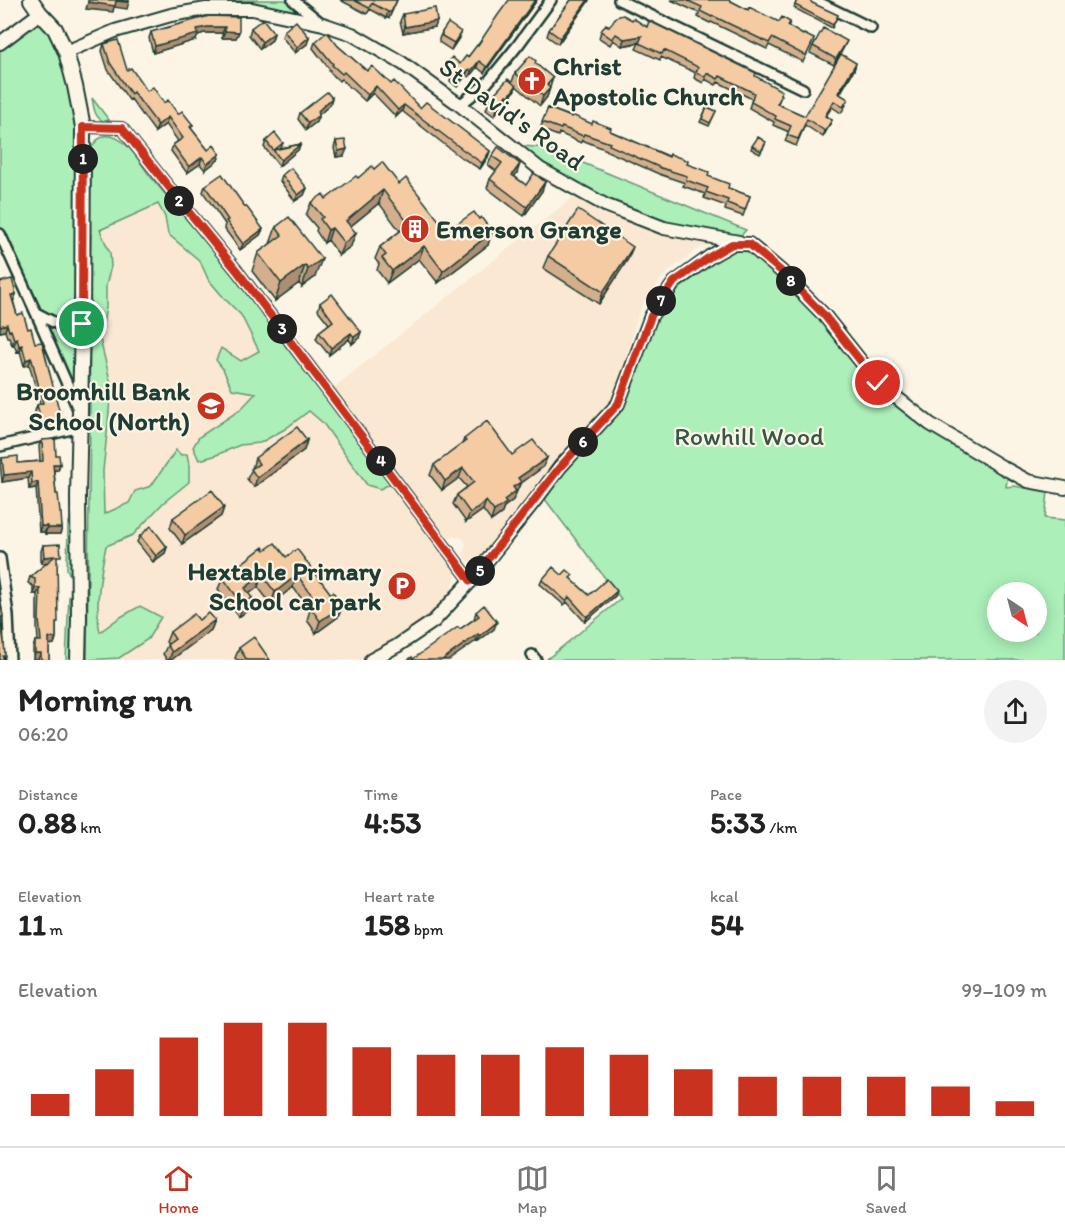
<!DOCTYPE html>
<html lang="en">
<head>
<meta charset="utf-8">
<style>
  body { margin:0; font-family:Itim,sans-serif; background:#f2f2f2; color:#222; height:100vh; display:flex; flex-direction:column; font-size:22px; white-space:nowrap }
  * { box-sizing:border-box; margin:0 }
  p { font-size:20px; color:#767676 }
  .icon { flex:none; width:33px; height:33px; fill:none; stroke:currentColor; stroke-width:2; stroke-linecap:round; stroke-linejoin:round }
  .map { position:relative; height:660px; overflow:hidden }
  .details { display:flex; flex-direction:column; background:#fff; flex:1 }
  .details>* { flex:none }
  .needle { width:39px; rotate:144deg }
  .buttons { position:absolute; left:987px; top:582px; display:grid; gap:12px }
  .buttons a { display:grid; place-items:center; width:60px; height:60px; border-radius:50%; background:#fff; box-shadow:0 3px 15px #0003; font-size:30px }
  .pin { position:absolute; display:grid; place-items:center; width:51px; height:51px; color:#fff; margin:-26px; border:3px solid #fff; border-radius:50%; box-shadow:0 2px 6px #0007 }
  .km { position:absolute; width:30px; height:30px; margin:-15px; border-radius:50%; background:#222; color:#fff; font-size:16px; line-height:30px; text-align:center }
  .round { display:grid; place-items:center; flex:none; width:63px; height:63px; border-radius:32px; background:#f2f2f2 }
  .headline { display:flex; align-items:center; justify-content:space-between; height:102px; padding:0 18px }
  h1 { font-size:33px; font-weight:800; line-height:45px }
  .stats { display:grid; grid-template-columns:repeat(3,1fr); gap:9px; height:102px; padding:6px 18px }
  .stats div { display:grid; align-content:center }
  .stats b { font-size:30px; font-weight:800 }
  .stats small { font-size:16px; font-weight:400 }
  .stats p { font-size:16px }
  .chart { height:168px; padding:12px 18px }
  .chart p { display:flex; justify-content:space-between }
  .chart svg { width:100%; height:108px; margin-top:6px; stroke:#c8321e; stroke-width:6 }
  .dock { display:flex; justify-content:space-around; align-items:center; height:84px; border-top:2px solid #e0e0e0; background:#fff; font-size:16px; color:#767676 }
  .dock a { display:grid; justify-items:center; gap:3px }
  .dock .on { color:#c8321e }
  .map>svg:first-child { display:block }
  .built { fill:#fae8d2 }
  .green { fill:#acefb9; stroke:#669676; stroke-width:1.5; fill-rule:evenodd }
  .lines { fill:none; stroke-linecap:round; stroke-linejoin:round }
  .minor-casing { stroke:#1f3d34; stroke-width:14 }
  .tertiary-casing { stroke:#1f3d34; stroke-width:16 }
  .secondary-casing { stroke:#1f3d34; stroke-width:18 }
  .minor { stroke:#fcf5e5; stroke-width:9 }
  .tertiary { stroke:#fcf5e5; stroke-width:12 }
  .secondary { stroke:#fcf5e5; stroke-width:14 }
  .wall { fill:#d3af8d; stroke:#1f3d34; stroke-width:1.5 }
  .shaded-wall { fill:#ac8e73; stroke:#1f3d34; stroke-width:1.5 }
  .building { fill:#f5cba4; stroke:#1f3d34; stroke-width:1.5 }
  .route-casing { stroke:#fff; stroke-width:12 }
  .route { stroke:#c8321e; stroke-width:8 }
  .labels { text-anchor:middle; stroke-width:4.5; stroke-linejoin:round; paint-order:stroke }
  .poi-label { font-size:26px; font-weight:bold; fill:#1f3d34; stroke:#fcf5e5; text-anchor:start }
  .street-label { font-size:26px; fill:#1f3d34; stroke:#fcf5e5 }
  .park-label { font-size:26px; fill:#345848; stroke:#fcf5e5 }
</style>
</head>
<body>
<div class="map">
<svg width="1065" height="660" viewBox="0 0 1065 660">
  <rect width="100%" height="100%" fill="#fcf5e5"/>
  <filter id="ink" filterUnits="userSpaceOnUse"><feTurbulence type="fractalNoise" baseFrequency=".0167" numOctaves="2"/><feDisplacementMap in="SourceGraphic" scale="12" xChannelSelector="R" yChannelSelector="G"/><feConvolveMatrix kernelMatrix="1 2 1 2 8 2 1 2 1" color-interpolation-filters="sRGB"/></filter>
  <g filter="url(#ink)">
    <path class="built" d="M137,157l8,14 19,20 75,91 29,42 124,159 64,87 -5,25 -20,21 -38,27 -30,17h-276l3,-243 -1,-117 2,-97z
      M578,193l145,48 -24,7 -35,27 -23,31 -29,95 -57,64 -18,27 -63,77 -11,-14 3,-12 -2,-3 -4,-3h-14l-114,-148z"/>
    <path class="green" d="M217,0h74l29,22 -110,-13z
      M39,13l16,16 25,83v302l-80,-181v-190z
      M92,98l17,22 -4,2c-11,-4 -11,-14 -13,-24z
      M104,136c21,-3 35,26 46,40l89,106 48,66 105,135 -12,6 -13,-4 -44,-62 -14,-12 -24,18 -25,14 -20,2 -26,11 -15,4 -6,-13 6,-10 41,-27 16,-17 -24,-4 -9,-20 -7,-9 5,-12 20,13 18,-10 -18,-36 -17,-17 -16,-19 -8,-18 -32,-27 -3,-17 -7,-13 -58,26 10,23 1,13 -5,20v22l-6,31 11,45 -3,40 -5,47 1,43 25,-11 6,-12 16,-5 25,-36 5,5 6,-1 2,10v18l-26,21 -30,32 -27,11c-5,24 -11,63 -6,86l19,-14 21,-12 21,11 -13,22 -29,19 -32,2 3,-243 -1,-117 2,-65h-2l3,-88 5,-7z
      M524,146l20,2 39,15 163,67 -10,11 -23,-4 -108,-32 -91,-57z
      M733,245h15l33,27 97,112 130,90 -2,13 8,-1 34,6 -3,26 20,2v140h-519l75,-61 -80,-105 78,-90 33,-88 23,-33zM998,592h38v40h-38z
      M72,514l6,63h-7l-4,-8 1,-44z
      M69,596h3l3,64h-9z"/>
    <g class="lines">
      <g class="minor-casing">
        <path id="minor" d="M293,0l28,23
          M619,0l184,89
          M814,0l57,28
          M460,105l27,-22 31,-38 33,-45
          M83,127l39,1 57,72 59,72 233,309
          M0,234l36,79 42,96
          M36,313l27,14 19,-3
          M0,446l80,-19
          M0,558l8,57 2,45
          M532,655l4,5"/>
      </g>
      <g class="tertiary-casing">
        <path id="tertiary" d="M0,43l40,-30
          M66,52l49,-21 56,-16 35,-6h46l71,15 29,10 50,29 58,42 80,64 65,36 59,23 75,14
          M371,660l26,-14 37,-25 37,-40 69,-87 20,-27 58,-63 33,-88 23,-33 37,-27 21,-12h17l32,27 43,44 54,68 52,41 72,43 26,14 37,7"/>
      </g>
      <g class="secondary-casing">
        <path id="secondary" d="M31,0l9,13 15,16 11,23 9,34 8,41 -1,197 -4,173 1,121 -1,42"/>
      </g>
      <use href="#minor" class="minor"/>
      <use href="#tertiary" class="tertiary"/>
      <use href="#secondary" class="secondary"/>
    </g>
    <path class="wall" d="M340,0h57l-8,18h-3l-16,-9 -3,5z
      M537,0l-53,73 -7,-6 -8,10 -3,-2 -9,12 -7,-6 1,-4 -8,-6 3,-7h14l8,-7 10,-12z
      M571,0h18l-31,44 -11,-8 2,-6z
      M671,0h58l19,10 31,12h11l-2,5 15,8 11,4 -11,23 -34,-17 -2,4 -56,-27 -1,1 -12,-6 1,-4z
      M797,0l15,3 26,12 -6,13 -38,-20z
      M403,14l34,7 -2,6 -32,6 -3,-12z
      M209,16l30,16 -3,6h-14v-5h-18l-6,2 -2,5 -43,13 -4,-15 2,-6z
      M632,20l123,56 26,19 -3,9 27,12 51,-53 -2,7 -14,24 6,11 -5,8 -9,-6 -6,9 6,4 -3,6 -6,11 -18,-12 -9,21 -11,-5 4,-9 -16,-7 1,-3 -25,-14 3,-9 -34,-17 -2,3 -11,-6 -2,4 -9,-5 1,-4 -1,-2 -33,-15 -1,3 -24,-11 3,-6 -17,3 -9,-6 -3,5 -11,-7 2,-7 8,-4z
      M251,28l23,5 -2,7 -12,9 -11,-14z
      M284,31l25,6 -2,7 -12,9 -13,-16z
      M442,32l17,6 -8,12 -12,-8v-3z
      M315,42l23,4 29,25 24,13 29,24 70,43 -2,6 -8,12 -21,-13 -57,-45 -6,6 -23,-24 -8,8 -24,-22 -2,2 -10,-10 1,-1 -17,-22z
      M104,44l23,26 20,21 17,12 29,22 -2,3 17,22 12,4 -2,6 -13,10 -5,-6 -13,9 -16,-22 2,-6 5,-4 -12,-17 -11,8 -24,-33 -2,1 -21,-30 -6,-19z
      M813,46l31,1 -10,18 -24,-12z
      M535,64l18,14 -6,19 -7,9 -24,-20 -2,6 -8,10 -1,-1 -11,15 -8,-6 2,-6 24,-22 3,-9z
      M330,105l-12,10 -2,7 -10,8 -8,-11 2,-6z
      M707,107l9,4 -7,15 -9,-4z
      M548,108l62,23 77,33 41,24 22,8 -7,20 -18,-6 1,-4 -22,-8 1,-4 -22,-8 2,-3 -26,-9 -52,-23v-1l-25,-10 -1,3 -22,-10 -1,3 -18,-7z
      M266,141l17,2 -2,5 20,-4 -3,6 -19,16 -15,-19z
      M336,141l8,15 -8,1 -2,-9z
      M765,145l-5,9 -9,-5 1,-3z
      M492,156l25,17 -3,3 12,9 19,-3 -3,9 -18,25 -37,-28 3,-9 6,-8 -8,-6z
      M374,169l25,15 48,47 41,14 -50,38 -19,-24 -32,24 -10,-13 2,-6 -4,-5 5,-12 20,-16 -21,-28 -28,23v20l-12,9 -11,-15 -4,3 -8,-12 1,-3 -11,-13 5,-12 15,-4 32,-21z
      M282,175l25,13 -3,7 -9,6 -15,-20z
      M205,186l40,21 18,22 -3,6 -20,15 -16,-22 1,-4 -22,-32z
      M276,227l39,50 -13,10 -3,-4 -24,18 -23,-30 6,-18 12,-9z
      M548,256l80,3 -29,45 -56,-36z
      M0,282l16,12 -2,6h-1l4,15 42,109 -19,5 -5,-18 2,-6 3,-1 -10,-37 -1,-2 -5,1 -4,-15 -3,1 -3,-7h-2l-3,-8h-2l-2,-6 -5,1z
      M320,303l39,35 -7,6 -3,-5 -20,16 -13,-16 3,-7 10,-8 -11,-14z
      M464,439l79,28 -23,17 -7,16 -9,7 -2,6 -11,8 -8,-11 -17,12 -13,-18 4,-9 10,-8 -8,-9 -17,12 -12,-15 4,-10 28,-21z
      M42,440l14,15 4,9 -2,6h-4l2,24 6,34 -2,6h-15v-2h-6l-3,-44 -7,1 -1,-11 -26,4 -2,-19 2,-5 16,5 22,-2 -1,-15z
      M307,440l-3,10 -50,37 -7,-8 5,-10 3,-11z
      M224,507l-3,9 -39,28 -12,-16 3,-10z
      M140,536l27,11 -2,6 -12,9 -16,-20z
      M43,545l15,17h-1l-1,76 -2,6 -5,1v15h-16v-12l2,-7h3l-1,-14v-33h-4v-8l-5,-3 2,-6 17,-14h-6v-12z
      M265,550l21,7 45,37 12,11 -5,12 -22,16 -9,-13 3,-10 -17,-23 -22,17 -13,-17 -9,7 -1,16 -9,7 -21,-28 5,-11z
      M571,579l18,16 26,1 -30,26 -18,-20 -3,3 -24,-21 2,-4z
      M476,612l18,17 -17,13 -17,-13 14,-10z
      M199,620h16l-4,10 -40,30h-4l-4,-6 5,-10 -2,-2 4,-10z
      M239,648l31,12h-33l-2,-2z"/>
    <path class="shaded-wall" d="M397,0l-8,18h-3l2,-6z
      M535,0h2l-53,73 3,-6z
      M588,0h1l-1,2 -30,42 2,-6z
      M116,1l13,1 -2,7 -13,-2 -1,5 -27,-3 2,-7z
      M437,21l-2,6 -32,6 2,-6z
      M207,27h18l-3,6h-18l-6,2 -2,5 -43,13 2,-7 42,-17z
      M225,31l14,1 -3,6h-14z
      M461,32l-2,6 -8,12 3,-7z
      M274,33l-2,7 -12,9 2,-7z
      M642,36l-2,6 -18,4 2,-7z
      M309,37l-2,7 -12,9 2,-6z
      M847,41l-3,6 -10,18 2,-6z
      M479,61l-2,6 -8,10 2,-6z
      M856,63l-2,7 -18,29 2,-6z
      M469,69l-3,6 -9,12 3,-7z
      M376,86l-3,7 -8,8 3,-6z
      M516,86l-2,6 -8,10 3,-6z
      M550,88l-3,9 -7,9 3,-10z
      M507,95l-2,6 -11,15 3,-6z
      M332,98l-2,7 -14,12 2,-6z
      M404,105l-2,6 -6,6 2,-7z
      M319,115l-3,7 -10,8 2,-7z
      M168,117l-2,7 -11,8 3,-7z
      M832,120l-3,6 -6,11 2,-6z
      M301,144l-3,6 -19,16 2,-6z
      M347,149l-3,7 -8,1 2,-6z
      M490,151l-2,6 -8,12 2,-6z
      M220,154l-2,6 -13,10 2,-6z
      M202,157l-2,7 -13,9 2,-6z
      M520,164l-3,9 -8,11 3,-9z
      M545,182l-3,9 -18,25 3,-9z
      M307,188l-3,7 -9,6 3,-6z
      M383,190l-4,13 -37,30 4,-12z
      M332,228l-4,12 -4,3 4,-13z
      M263,229l-3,6 -20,15 3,-6z
      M492,232l-4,13 -50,38 5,-12z
      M356,233l-5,13 -12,9 5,-12z
      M424,246l-5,13 -32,24 5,-12z
      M633,247l-5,12 -29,45 4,-12z
      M322,259l-7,18 -13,10 6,-18z
      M305,265l-6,18 -24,18 6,-18z
      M16,294l-2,6 -5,2 2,-7z
      M7,324l-2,7 -5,1v-6z
      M361,332l-2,6 -7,6 2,-7z
      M351,333l-2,6 -20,16 2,-7z
      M17,338l-3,7h-2l2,-6z
      M22,345l-2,6 -3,1 2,-6z
      M31,358l-2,7 -5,1 2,-6z
      M61,418l-2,6 -19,5 2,-6z
      M307,440l-3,10 -50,37 3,-9z
      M547,458l-4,9 -23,17 -7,16 -9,7 -2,6 -11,8 3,-10 10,-11 14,-22z
      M53,464h7l-2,6h-7z
      M463,468l-4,10 -17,12 3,-9z
      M31,472l-3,6 -26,4 2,-7z
      M38,482l-2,6 -7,1 3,-6z
      M486,501l-3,9 -17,12 4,-9z
      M224,507l-3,9 -39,28 3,-9z
      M41,526h6l-2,6h-6z
      M47,528h15l-2,6h-15z
      M167,547l-2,6 -12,9 3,-6z
      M55,556l-2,6 -12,1 3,-6z
      M262,575l-4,12 -18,13 5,-12z
      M297,575l-4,12 -22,17 4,-12z
      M35,588h5l-3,6h-4z
      M617,591l-2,5 -30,26 2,-5z
      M252,598l-4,12 -9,7 4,-12z
      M343,605l-5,12 -22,16 4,-12z
      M215,620l-4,10 -40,30h-2l3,-8z
      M497,622l-3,7 -17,13 3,-6z
      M478,634l-2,7 -27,19h-7z
      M49,638h7l-2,6 -8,1z
      M35,653h6l-3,6 -5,1z"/>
    <path class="building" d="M88,0h41v2l-13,-1 -1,5 -27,-4z
      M354,0h43l-6,12h-3l-16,-9 -3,5z
      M509,0h26l-48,67 -8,-6 -8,10 -2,-2 -9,11 -8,-6 2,-3 -8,-7 6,-7 8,7 6,-8 2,1 9,-12h1l20,-30z
      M571,0h17l-28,38 -11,-8z
      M686,0h43l19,10 1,-3 30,15 3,-5 8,5 -2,4 15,9 1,-1 10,5 -8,17 -34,-18 -3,5 -56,-27 -1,1 -12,-6 2,-4z
      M797,0h13l2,3 26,12 -5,10 -38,-20z
      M435,8l2,13 -32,6 -2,-13z
      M623,15l9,5 1,-2 14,9 2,-6 107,52 -1,3 27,15 -2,3 2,1 -5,9 28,12 36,-62 15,9 -18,30 10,6 -5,8 -9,-6 -9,15 7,4 -7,11 -18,-12 -9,20 -11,-4 4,-9 -16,-7 1,-3 -25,-14 3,-9 -34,-17 -2,3 -11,-6 -2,4 -9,-5 2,-4 -2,-2 -32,-16 -2,4 -23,-11 3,-7 -18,3 -8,-5 -4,5 -11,-8 5,-7 3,3 7,-10z
      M209,16l30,1v15l-14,-1v-4h-18l-10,2 1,5 -43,12 -4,-14z
      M263,19l11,14 -12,9 -11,-14z
      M296,21l13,16 -12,10 -13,-16z
      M448,23l13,9 -7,11 -12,-7v-4z
      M823,28l24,13 -11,18 -23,-13z
      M327,32l11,14 29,25 5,-5 19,18 3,-3 26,27 6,-6 64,49 -8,12 -20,-14 -58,-44 -6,5 -22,-24 -8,9 -24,-23 -2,2 -10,-9 1,-1 -18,-22z
      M118,40l9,30 4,-2 16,23 6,-4 11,16 4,-3 10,14 4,-3 11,14 -3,2 18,23 6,-5 6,9 -13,10 -5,-7 -13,10 -16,-22 10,-7 -15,-21 -10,8 -25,-33 -2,2 -21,-31 -6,-19z
      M530,56l6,5 -1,2 18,15 -6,7 3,3 -7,8 -28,-23z
      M508,79l8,7 -7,10 -2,-1 -10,15 -9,-6 5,-9z
      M327,92l5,6 -14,13 1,4 -11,8 -8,-10z
      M707,107l9,4 -6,12 -8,-4z
      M548,108l23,9 1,-2 20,9 1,-3 18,7 -1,3 59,26 1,-3 18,7 -1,3 22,8 -1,4 21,8 -1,4 22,8 -5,14 -18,-7 1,-3 -22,-8 2,-4 -22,-8 1,-4 -26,-8 -52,-23 1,-2 -26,-9 -1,2 -21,-9 -1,2 -19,-7z
      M275,133l8,10 -9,7 27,-6 -20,16 -15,-19z
      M758,137l8,5 -5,9 -9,-5z
      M345,140l2,9 -9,2 -2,-10z
      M498,147l22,17 -8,11 14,10 8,-12 11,9 -18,25 -37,-28 12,-16 -10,-7z
      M382,162l17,22 7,-6 41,53 27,-19 5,7 2,-2 11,15 -49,39 -19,-25 -32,25 -10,-13 4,-3 -6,-8 29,-23 -26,-34 -37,31 10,12 -12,10 -12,-15 -4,2 -8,-11 3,-2 -12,-14 12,-9 3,5 30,-23 2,2 14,-12 2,3z
      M291,168l16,20 -9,7 -16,-20z
      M222,174l23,33 1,-1 17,23 -20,15 -17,-23 2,-1 -23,-34z
      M578,210l55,37 -30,45 -55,-36z
      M289,217l33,42 -14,10 -3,-4 -24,18 -23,-30 24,-18 -6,-8z
      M12,279l4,15 -5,1 6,20 6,-2 5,16 3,-1 4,15 7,-1 19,76 -19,5 -5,-18 6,-2 -11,-43 -1,-2 -5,2 -4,-15 -3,1 -2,-8 -3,1 -3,-9 -2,1 -2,-7 -7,2v-44z
      M332,294l29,38 -7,5 -3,-4 -20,15 -12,-16 14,-11 -13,-18z
      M487,421l25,34 21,-15 14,18 -29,20 3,4 -8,5 3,4 -12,9 2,3 -12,8 -8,-10 -16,12 -13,-18 17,-13 -11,-14 -18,13 -11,-16 32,-24 -2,-2z
      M297,427l10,13 -50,38 -6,-9 8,-5 -4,-6z
      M55,439l1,16h3l1,9h-7l3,30h2l2,19h1l1,15h-15v-2h-6l-3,-44 -6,1 -1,-11 -27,3 -2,-17 16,-2v7l25,-2 -1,-21z
      M212,490l12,17 -39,28 -12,-17z
      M151,526l16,21 -11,9 -16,-20z
      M275,543l11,14 11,-8 34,45 2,-2 10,13 -23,16 -9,-13 7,-5 -21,-28 -22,17 -13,-17 -17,13 7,10 -9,7 -20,-27 40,-31 2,3z
      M60,544l1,12h-4l1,66h-2v16h-7v22h-8v-7h-6v-12h6l-2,-21 1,-32h-5v-9l-5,-2 25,-21 -11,1 -1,-12z
      M553,567l9,8 5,-5 6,5 -3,3 19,17 18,-16 10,12 -30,26 -18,-20 -3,4 -24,-21z
      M0,598l3,19h-3z
      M484,605l13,17 -17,14 -2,-2 -36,26h-34l4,-3 1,2 45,-32 2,2 19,-13 -3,-4z
      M209,613l6,7 -43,32 -5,-7 8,-6 -5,-7 24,-18 5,6z
      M0,618l4,24 1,14h-2v4h-3z
      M254,637l16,23h-23l-8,-12z"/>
  </g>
  <g class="lines" filter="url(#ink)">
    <g class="route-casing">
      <path id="route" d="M82,324l1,-197 39,1 57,72 59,72 233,309 89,-114 58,-63 33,-88 23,-34 37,-26 21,-12h17l32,27 43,44 54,68"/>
    </g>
    <use href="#route" class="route"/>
  </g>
  <defs>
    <g id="church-disc" transform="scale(1.5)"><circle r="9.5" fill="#c8321e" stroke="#fcf5e5"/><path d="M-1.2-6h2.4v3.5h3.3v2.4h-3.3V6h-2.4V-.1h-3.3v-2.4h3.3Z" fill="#fff"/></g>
    <g id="building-disc" transform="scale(1.5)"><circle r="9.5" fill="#c8321e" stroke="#fcf5e5"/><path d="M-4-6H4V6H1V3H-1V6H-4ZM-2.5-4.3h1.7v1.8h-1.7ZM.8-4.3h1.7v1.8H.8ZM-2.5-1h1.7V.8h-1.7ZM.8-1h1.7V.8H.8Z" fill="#fff"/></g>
    <g id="school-disc" transform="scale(1.5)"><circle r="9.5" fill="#c8321e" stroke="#fcf5e5"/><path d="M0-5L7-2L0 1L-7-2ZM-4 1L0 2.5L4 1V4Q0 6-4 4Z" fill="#fff"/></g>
    <g id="parking-disc" transform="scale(1.5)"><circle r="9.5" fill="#c8321e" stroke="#fcf5e5"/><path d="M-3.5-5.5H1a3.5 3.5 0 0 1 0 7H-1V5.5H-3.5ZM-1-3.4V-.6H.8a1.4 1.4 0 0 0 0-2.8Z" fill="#fff"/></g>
  </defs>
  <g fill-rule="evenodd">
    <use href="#church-disc" x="532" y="81"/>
    <use href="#building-disc" x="415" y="229"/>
    <use href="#school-disc" x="211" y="406"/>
    <use href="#parking-disc" x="402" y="586"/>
  </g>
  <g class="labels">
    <g class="poi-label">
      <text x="553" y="75">Christ<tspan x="553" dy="30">Apostolic Church</tspan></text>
      <text x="436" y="238">Emerson Grange</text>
      <text x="190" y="400" text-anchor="end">Broomhill Bank<tspan x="190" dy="30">School (North)</tspan></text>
      <text x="381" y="580" text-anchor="end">Hextable Primary<tspan x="381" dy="30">School car park</tspan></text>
    </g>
    <g class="street-label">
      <text transform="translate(512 114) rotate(36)" y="9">St David's Road</text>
    </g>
    <g class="park-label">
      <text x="749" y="445">Rowhill Wood</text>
    </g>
  </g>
</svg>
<div class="buttons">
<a><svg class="needle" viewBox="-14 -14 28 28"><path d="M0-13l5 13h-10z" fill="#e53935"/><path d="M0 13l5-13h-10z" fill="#767676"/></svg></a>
</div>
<div class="pin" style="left:82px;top:324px;background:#1e9e55"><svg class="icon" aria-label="arrive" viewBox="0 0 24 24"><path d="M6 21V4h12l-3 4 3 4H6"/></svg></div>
<div class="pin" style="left:878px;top:383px;background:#d93025"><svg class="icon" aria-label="check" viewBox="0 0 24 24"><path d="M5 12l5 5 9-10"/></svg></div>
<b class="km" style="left:83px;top:159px">1</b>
<b class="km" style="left:179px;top:201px">2</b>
<b class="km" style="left:282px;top:329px">3</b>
<b class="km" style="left:381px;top:461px">4</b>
<b class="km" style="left:480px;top:571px">5</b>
<b class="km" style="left:583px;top:442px">6</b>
<b class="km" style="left:661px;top:301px">7</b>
<b class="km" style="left:791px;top:281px">8</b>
</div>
<section class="details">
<div class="headline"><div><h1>Morning run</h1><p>06:20</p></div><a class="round"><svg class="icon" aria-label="share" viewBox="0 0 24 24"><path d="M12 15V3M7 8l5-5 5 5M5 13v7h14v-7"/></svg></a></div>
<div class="stats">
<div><p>Distance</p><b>0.88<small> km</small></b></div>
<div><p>Time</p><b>4:53</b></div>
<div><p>Pace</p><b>5:33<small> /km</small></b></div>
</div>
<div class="stats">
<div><p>Elevation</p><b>11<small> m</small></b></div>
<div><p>Heart rate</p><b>158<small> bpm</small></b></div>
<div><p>kcal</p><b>54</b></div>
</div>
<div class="chart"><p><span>Elevation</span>99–109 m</p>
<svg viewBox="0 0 160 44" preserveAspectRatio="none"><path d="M5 44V35M15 44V25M25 44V12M35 44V6M45 44V6M55 44V16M65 44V19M75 44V19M85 44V16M95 44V19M105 44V25M115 44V28M125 44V28M135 44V28M145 44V32M155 44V38"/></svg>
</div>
</section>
<nav class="dock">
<a class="on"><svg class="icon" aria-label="home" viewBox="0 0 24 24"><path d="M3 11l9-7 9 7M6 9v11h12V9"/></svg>Home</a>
<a><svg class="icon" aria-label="map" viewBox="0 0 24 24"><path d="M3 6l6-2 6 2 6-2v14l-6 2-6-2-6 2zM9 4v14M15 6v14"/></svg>Map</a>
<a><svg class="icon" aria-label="saved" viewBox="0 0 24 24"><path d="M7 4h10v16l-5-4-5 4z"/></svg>Saved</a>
</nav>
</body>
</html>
